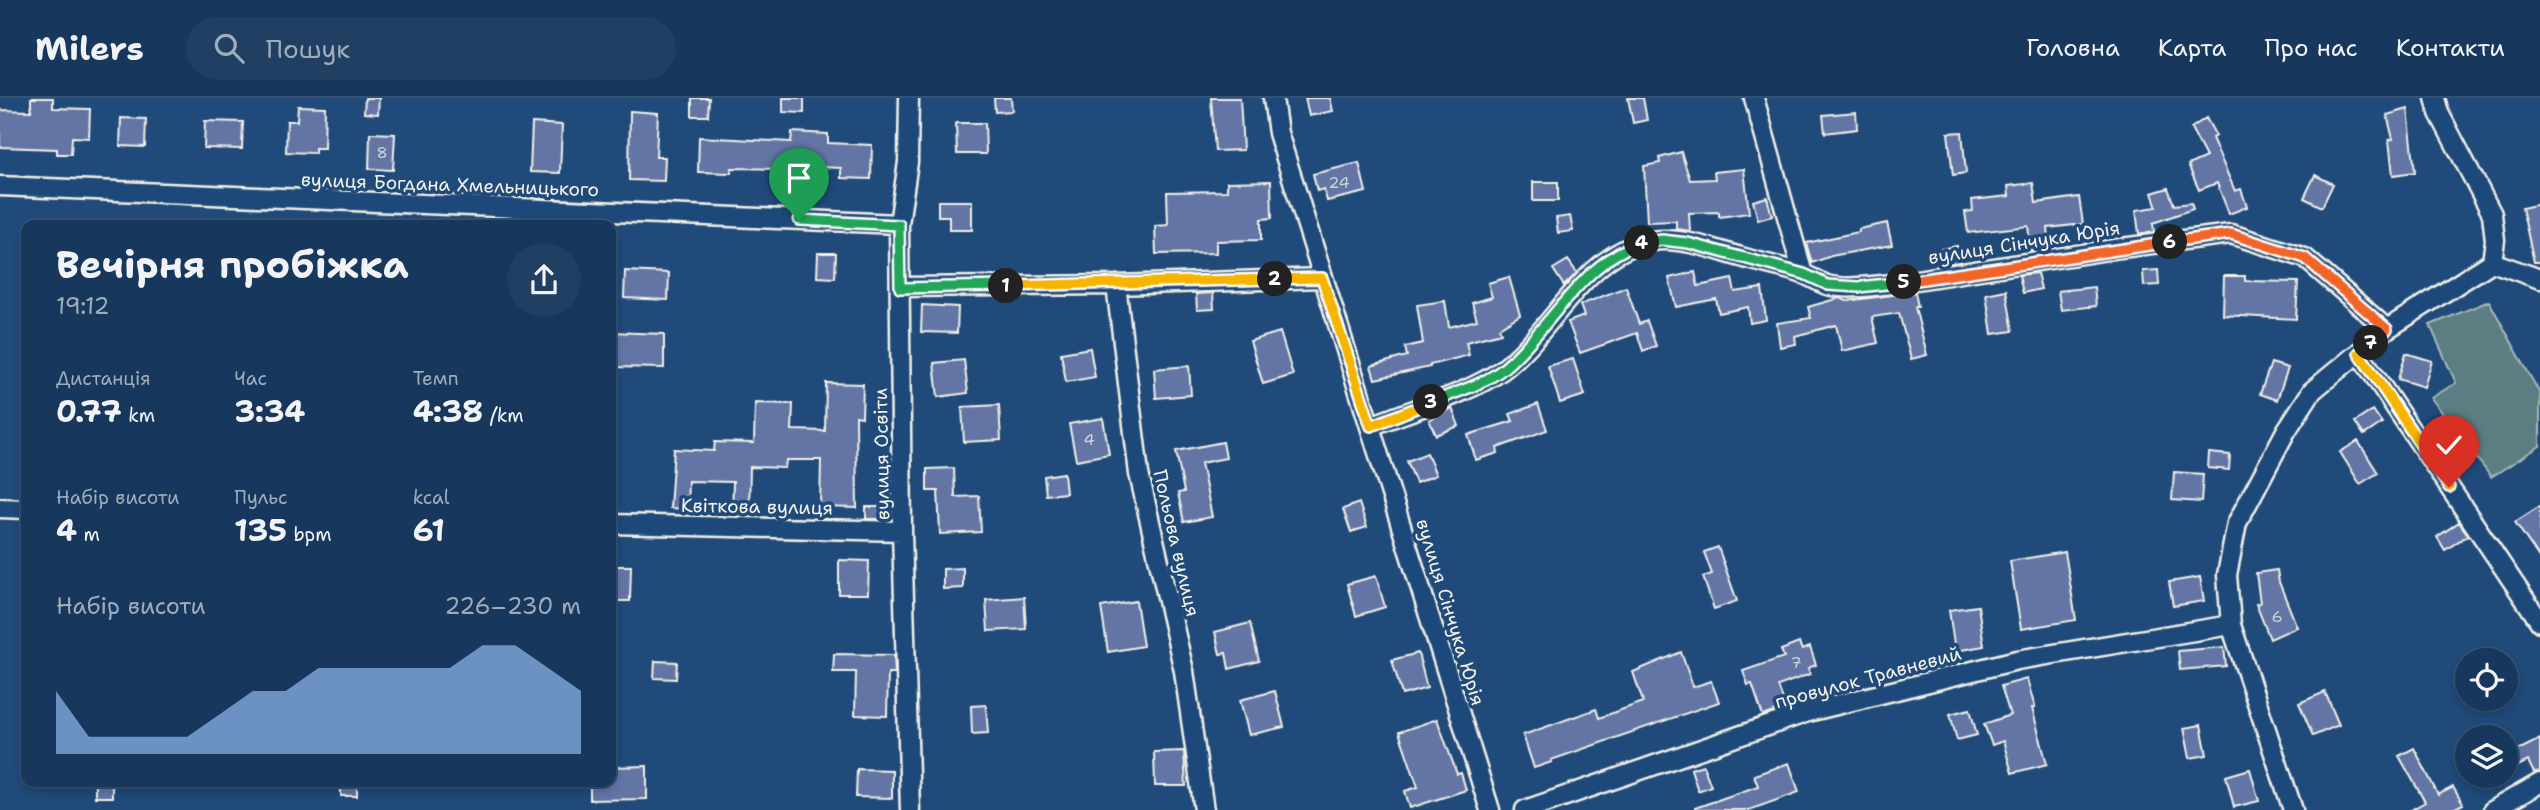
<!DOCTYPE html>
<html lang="uk">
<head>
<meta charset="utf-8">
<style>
  body { margin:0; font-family:"Shantell Sans",sans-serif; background:#203f62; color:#f1f3f6; height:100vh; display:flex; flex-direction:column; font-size:26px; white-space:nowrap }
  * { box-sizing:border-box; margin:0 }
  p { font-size:23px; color:#9eacbb }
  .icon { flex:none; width:38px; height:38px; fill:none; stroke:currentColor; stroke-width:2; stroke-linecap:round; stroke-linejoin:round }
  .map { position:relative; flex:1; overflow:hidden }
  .side { position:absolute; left:21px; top:122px; width:595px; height:567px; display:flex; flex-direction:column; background:#17385c; border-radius:14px; box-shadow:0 4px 10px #0003,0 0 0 2px #365272 }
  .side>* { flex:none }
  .tools { position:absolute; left:2455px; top:550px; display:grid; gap:14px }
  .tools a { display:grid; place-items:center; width:63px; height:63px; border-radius:50%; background:#17385c; box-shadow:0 4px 10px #0003,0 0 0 2px #365272; font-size:35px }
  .pin { position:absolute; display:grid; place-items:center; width:60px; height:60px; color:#fff; margin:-72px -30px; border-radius:50% 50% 50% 0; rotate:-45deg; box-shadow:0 0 7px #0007 }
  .pin .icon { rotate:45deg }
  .km { position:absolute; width:35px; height:35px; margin:-18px; border-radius:50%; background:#222; color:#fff; font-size:19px; line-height:35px; text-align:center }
  .round { display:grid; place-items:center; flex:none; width:74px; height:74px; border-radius:37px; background:#203f62 }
  .overview { display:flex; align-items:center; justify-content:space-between; height:119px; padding:0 35px }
  h1 { font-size:38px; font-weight:700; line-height:52px }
  .stats { display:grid; grid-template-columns:repeat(3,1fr); gap:10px; height:119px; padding:7px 35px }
  .stats div { display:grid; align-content:center }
  .stats b { font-size:30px; font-weight:700 }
  .stats small { font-size:19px; font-weight:400 }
  .stats p { font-size:19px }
  .chart { height:196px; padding:14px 35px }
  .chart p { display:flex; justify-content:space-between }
  .chart svg { width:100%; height:126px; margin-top:7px; fill:#90b9f0; opacity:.7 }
  header { display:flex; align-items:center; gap:42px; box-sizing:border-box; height:98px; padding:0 35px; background:#17385c; border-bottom:2px solid #365272 }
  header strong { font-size:33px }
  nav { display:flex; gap:38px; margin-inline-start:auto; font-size:24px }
  .search { width:490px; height:63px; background:#203f62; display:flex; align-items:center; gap:18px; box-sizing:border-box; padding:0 24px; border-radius:38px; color:#9eacbb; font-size:26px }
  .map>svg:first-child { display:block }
  .green { fill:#5c7e83; stroke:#a8b8b6; stroke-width:2 }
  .building { fill:#6275a5; stroke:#f4f1e8; stroke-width:2 }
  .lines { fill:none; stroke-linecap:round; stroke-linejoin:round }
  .minor-casing { stroke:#f4f1e8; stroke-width:23 }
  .minor { stroke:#1f4a7a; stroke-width:18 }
  .split-1-casing { stroke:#fff; stroke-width:14 }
  .split-2-casing { stroke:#fff; stroke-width:14 }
  .split-3-casing { stroke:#fff; stroke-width:14 }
  .split-4-casing { stroke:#fff; stroke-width:14 }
  .split-5-casing { stroke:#fff; stroke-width:14 }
  .split-6-casing { stroke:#fff; stroke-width:14 }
  .split-7-casing { stroke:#fff; stroke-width:14 }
  .split-8-casing { stroke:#fff; stroke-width:14 }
  .split-1 { stroke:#22a559; stroke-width:9 }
  .split-2 { stroke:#f5b400; stroke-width:9 }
  .split-3 { stroke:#f5b400; stroke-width:9 }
  .split-4 { stroke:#22a559; stroke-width:9 }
  .split-5 { stroke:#22a559; stroke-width:9 }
  .split-6 { stroke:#f0652b; stroke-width:9 }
  .split-7 { stroke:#f0652b; stroke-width:9 }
  .split-8 { stroke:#f5b400; stroke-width:9 }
  .labels { text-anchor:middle; stroke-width:7; stroke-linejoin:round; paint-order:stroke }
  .number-label { font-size:16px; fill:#d0d2d7 }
  .street-label { font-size:19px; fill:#f4f1e8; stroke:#1f4a7a }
</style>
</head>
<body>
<header>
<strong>Milers</strong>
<div class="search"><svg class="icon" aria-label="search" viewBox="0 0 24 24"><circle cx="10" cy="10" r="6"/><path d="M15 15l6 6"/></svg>Пошук</div>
<nav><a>Головна</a><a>Карта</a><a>Про нас</a><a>Контакти</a></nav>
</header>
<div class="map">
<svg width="2540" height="712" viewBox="0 0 2540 712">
  <rect width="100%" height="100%" fill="#1f4a7a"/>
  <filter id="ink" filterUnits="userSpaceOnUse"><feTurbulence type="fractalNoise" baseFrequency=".0143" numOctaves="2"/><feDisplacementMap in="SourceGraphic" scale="14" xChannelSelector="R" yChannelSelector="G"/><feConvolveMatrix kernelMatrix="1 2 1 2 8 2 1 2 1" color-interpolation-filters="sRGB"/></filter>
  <g filter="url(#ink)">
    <path class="green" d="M2489,203l51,93v52l-49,31 -60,-79 25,-15 -26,-58z"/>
    <path class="building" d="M31,0h22v10l37,1 -1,29 -17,-1 -1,17h-14v-5l-57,-2v-37l31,1z
      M365,0h14l-1,16 -14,-1z
      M692,0h17l-1,18h-16z
      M783,0h21v15l-21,-1z
      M994,0h17l1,13 -17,1z
      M1211,0h29l3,52 -28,1z
      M1305,0h25l3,13 -24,5z
      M1628,0h15l4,22 -14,3z
      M298,8l27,1 -1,41h-9v5l-29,-1 1,-31h10z
      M2408,11l7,63 -22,3 -4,-35 4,-1 -6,-24z
      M630,13l28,2 -2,44h9l-1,24 -35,-1z
      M1856,14l1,17 -32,4 -2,-18z
      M121,20l25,1 -1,28 -25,-1z
      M2206,20l10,18 -4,2 23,53 6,-2 6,18 -18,7 -12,-31 -18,7 -11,-25 18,-8 -15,-29z
      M205,23l38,1 -1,27 -38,-1z
      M532,25l30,2 -2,48 -30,-1z
      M956,25h29l1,31h-29z
      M792,34l36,2v9l44,2 -1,34 -30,-1v-10l-62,-3v4l-48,-1v5l-33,-1 1,-35 92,5z
      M1962,34l4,41 -13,2 -5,-42z
      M370,35l25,1 -2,36 -24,-1z
      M1681,54l9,28 25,-1 -1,-7 30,-3 5,44 -30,4v-5l-30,1 1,18 -14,-2v-8l-29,1 -3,-56 16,-3 -1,-5z
      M1359,65l7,29 -39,9 -3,-12 -7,2 -4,-17z
      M2315,77l18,9 -11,23 -18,-9z
      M1271,83l1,37 -11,1v21l-45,1v12l-60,1 -1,-28 13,-1 -1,-33 60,-1v-9z
      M1533,84h25v19h-25z
      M2033,85l3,20 43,-6 4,27 -35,4 2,19 -19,3 -3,-24 -60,7 -3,-21 8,-1 -1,-11 37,-4 -1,-10z
      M2168,90l6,17 17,-2 2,6 -40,14 1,9 -15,2 -3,-24 21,-3 -5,-14z
      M1767,99l5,19 -14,4 -5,-19z
      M938,103h34v29h-23v-14h-11z
      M2540,106v58h-6l-12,-54z
      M1570,118l3,15 -15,2 -2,-15z
      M1887,125l5,22 -61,11 -19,7 -6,-20 53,-11v-3z
      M1957,148l3,16 -16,2 -3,-15z
      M818,155h18l-1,25 -18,-1z
      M1568,162l9,13 -13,13 -11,-17z
      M2158,172l1,15 -15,1 -1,-15z
      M625,173l44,2 -1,27 -44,-2z
      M1695,174l3,14 34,-7 3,13 27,-4 4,32 -16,3 -2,-16 -29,6 -3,-14 -40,8 -7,-29z
      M2037,175l4,16 -18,4 -4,-18z
      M2224,178h21v5l53,1 -2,37 -73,-4z
      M1509,179l11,38 -21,13 2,5 -35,9 3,13 -39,10v2l-55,12 -4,-13 36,-10 -2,-9 18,-4 -6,-38 28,-4 4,26 28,-7 -5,-17 20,-6 -4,-14z
      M1626,189l13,37 8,-3 9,25 -13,5 -6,-18 -57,20 -12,-31 16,-6 -4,-11z
      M2094,189l2,19 -35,4 -3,-19z
      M2006,192l7,41 -21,3 -6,-40z
      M1915,194l3,15h-3l12,48 -16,4 -12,-46 -27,4 6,26 -36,8 -6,-26 -41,11 1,8 -16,3 -3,-24 34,-5 -3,-11 31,-9 8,3z
      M1213,195l1,16 -17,1 -1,-16z
      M922,207l36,2 -1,26 -36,-1z
      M611,234l53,2v34l-53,-1z
      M1280,234l13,43 -30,9 -13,-43z
      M1090,250l5,29 -29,5 -5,-29z
      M2406,255l26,8 -8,26 -26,-8z
      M1573,261l12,36 -25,8 -12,-37z
      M964,262l4,33 -30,4 -4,-34z
      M2271,265l17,5 -11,32 -17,-6z
      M1189,268l2,29 -35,3 -2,-29z
      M826,285l37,1 -1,33 -6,-1 1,92 -37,-1 1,-47h-35l-1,8 -35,-1 -1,47 -17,-1 1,-31 -45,-1 -1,28 -17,-1 4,-59 40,2 1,-9 39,1 1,-40 38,1 -1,26 33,1z
      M1538,306l9,26 -50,18 1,5 -22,7 -8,-25 45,-14 -3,-7z
      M999,307l2,35 -37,2 -2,-35z
      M1452,310l7,18 -23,9 -7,-15z
      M2373,312l9,13 -18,12 -9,-13z
      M1103,320l6,36 -33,6 -7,-36z
      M2358,343l20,32 -18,11 -20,-32z
      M1223,344l3,16 -25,5 11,54 -28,5 -6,-29 6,-1 -8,-41z
      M1427,355l9,22 -20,8 -9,-22z
      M2209,355l21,2 -1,15 -21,-2z
      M954,370l1,29 24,-1 2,36 -41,2 -2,-43h-11v-22z
      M2174,374l29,2 -2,28 -29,-2z
      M1064,375l2,20 -20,2 -2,-19z
      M1359,405l8,24 -16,5 -8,-23z
      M2540,408v53l-25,-37z
      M866,409h19v12h-19z
      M2459,424l9,13 -23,15 -8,-13z
      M1718,449l19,54 -23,8 -11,-32 9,-3 -8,-22z
      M2065,454l11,68 -55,9 -11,-68z
      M839,462l30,1 -1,33h-29z
      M611,468h20l-1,35h-19z
      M963,470v20l-20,1v-20z
      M2277,472l2,12 18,45 -27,12 -14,-35 4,-1 -4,-30z
      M1376,478l9,31 -29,9 -9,-32z
      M2200,479l4,24 -31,5 -4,-24z
      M1024,499l2,32 -38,2 -2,-31z
      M1136,503l7,45 -35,6 -7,-45z
      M1978,508l6,40 -29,5 -6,-41z
      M1250,525l9,38 -30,8 -3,-16 -6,1 -5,-22z
      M1799,545l3,7 8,-3 6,18 -8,3 2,6 -32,12 8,22 -23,8 -11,-32 -4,1 -5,-14 41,-14 -3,-7z
      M2224,549l2,19 -46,4 -2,-19z
      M1681,554l12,35 18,-6 8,21 -168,58 1,2 -18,6 -11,-33 73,-26 3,9 44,-16 -10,-30z
      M1418,555l9,35 -25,7 -10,-35z
      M834,556l60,1 1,18h-7l-1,43 -32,-1 1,-43h-23z
      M655,563l22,1 -1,17 -22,-1z
      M2027,581l8,29h-3l15,56 -35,9 -9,-32 -11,4 -8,-21 26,-9 -9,-29z
      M1275,593l9,36 -35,8 -9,-35z
      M2325,594l14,33 -26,11 -14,-33z
      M986,607l2,28 -16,1 -1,-28z
      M1970,611l7,26 -20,5 -7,-26z
      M1437,621l20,55 4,-1 5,17 -56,18 -5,-17 13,-4 -19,-55z
      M2201,627l6,30 -17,3 -6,-30z
      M2540,641v33l-6,1 -6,-12 -16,8 -6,-13z
      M2414,650l24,47 15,-8 10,17 -12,6h-40l14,-8 -26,-46z
      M1184,653l2,35h-31l-1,-34z
      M1789,665l10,29 -50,18h-54v-2l63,-22 -4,-11z
      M1703,667l8,21 -13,5 -7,-22z
      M647,668v33l-57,1v-18h21v-15z
      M857,671l35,1v28l-36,-1z
      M2250,671l9,32 -25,6 -8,-31z
      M95,684h17v15h-17z
      M341,684h16v14h-16z"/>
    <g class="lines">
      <g class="minor-casing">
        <path id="minor" d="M909,0l-1,64 -9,62 3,307 8,279
          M1273,0l5,35 212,677
          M1754,0l49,176
          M2435,0l4,15 53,101 3,26 -3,22
          M0,88l899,38
          M2492,164l48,17
          M1116,187l23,189 45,197 20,139
          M900,189l216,-2 206,-7
          M2359,255l181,269
          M1371,328c37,-15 100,-33 131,-56 53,-39 88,-129 161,-130 27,0 53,10 78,17 20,6 42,10 62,17 8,3 16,8 24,11 19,5 44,1 64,-1l230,-36 110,-14 74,24 82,71
          M0,410l26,1
          M611,426l291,7
          M1525,712l283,-98 209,-52 214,-35
          M2293,712l-62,-185 -4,-50 10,-52 49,-92 26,-40 75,-62 105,-67
          M2493,712l47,-27"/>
      </g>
      <use href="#minor" class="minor"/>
    </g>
  </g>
  <g class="lines" filter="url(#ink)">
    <g class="split-1-casing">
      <path id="split-1" d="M799,122l100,5 1,63 106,-2"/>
    </g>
    <g class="split-2-casing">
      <path id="split-2" d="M1006,188l269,-7"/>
    </g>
    <g class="split-3-casing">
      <path id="split-3" d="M1275,181l47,-1 49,148 60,-24"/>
    </g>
    <g class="split-4-casing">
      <path id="split-4" d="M1431,304c24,-9 54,-18 73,-34 44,-37 81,-110 138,-125"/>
    </g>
    <g class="split-5-casing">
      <path id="split-5" d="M1642,145l20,-3 26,3 116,31 24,11 31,2 45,-5"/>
    </g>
    <g class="split-6-casing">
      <path id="split-6" d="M1904,184l266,-40"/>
    </g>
    <g class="split-7-casing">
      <path id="split-7" d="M2170,144l61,-8 74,24 82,71 -16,14"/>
    </g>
    <g class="split-8-casing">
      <path id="split-8" d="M2371,245l-12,10 90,134"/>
    </g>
    <use href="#split-1" class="split-1"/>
    <use href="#split-2" class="split-2"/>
    <use href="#split-3" class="split-3"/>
    <use href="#split-4" class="split-4"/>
    <use href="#split-5" class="split-5"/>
    <use href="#split-6" class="split-6"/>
    <use href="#split-7" class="split-7"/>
    <use href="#split-8" class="split-8"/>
  </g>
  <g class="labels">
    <g class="number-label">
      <text x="382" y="60">8</text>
      <text x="1339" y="90">24</text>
      <text x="1089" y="347">4</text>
      <text x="2277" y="524">6</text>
      <text x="1796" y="570">7</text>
    </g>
    <g class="street-label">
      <text transform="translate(450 86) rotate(2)" y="7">вулиця Богдана Хмельницького</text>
      <text transform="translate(2024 144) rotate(-9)" y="7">вулиця Сінчука Юрія</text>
      <text transform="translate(881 356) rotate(-91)" y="7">вулиця Освіти</text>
      <text transform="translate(757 408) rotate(1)" y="7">Квіткова вулиця</text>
      <text transform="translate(1177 445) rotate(77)" y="7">Польова вулиця</text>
      <text transform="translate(1451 514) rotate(73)" y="7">вулиця Сінчука Юрія</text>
      <text transform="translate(1868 579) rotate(-15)" y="7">провулок Травневий</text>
    </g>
  </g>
</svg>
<div class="tools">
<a><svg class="icon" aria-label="locate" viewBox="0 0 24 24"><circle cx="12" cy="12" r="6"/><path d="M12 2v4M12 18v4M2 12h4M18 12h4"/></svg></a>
<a><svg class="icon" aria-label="layers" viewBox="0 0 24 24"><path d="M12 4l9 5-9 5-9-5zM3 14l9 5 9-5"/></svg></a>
</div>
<div class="pin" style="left:799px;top:122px;background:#1e9e55"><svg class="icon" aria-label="arrive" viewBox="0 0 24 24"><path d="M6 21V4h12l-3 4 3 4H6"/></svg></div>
<div class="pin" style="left:2449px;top:389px;background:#d93025"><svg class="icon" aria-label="check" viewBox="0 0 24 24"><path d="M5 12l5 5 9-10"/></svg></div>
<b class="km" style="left:1006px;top:188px">1</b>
<b class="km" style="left:1275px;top:181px">2</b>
<b class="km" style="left:1431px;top:304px">3</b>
<b class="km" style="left:1642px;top:145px">4</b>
<b class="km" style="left:1904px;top:184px">5</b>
<b class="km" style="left:2170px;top:144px">6</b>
<b class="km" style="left:2371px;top:245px">7</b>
<section class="side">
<div class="overview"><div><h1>Вечірня пробіжка</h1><p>19:12</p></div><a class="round"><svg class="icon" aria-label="share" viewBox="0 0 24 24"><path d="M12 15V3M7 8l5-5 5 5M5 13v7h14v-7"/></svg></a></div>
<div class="stats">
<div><p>Дистанція</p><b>0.77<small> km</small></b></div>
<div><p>Час</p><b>3:34</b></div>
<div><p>Темп</p><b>4:38<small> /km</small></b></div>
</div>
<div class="stats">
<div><p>Набір висоти</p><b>4<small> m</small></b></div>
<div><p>Пульс</p><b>135<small> bpm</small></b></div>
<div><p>kcal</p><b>61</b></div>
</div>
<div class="chart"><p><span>Набір висоти</span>226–230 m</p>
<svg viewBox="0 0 160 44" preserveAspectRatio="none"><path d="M0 44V22L10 38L20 38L30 38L40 38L50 30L60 22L70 22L80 14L90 14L100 14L110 14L120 14L130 6L140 6L150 14L160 22V44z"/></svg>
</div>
</section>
</div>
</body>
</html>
